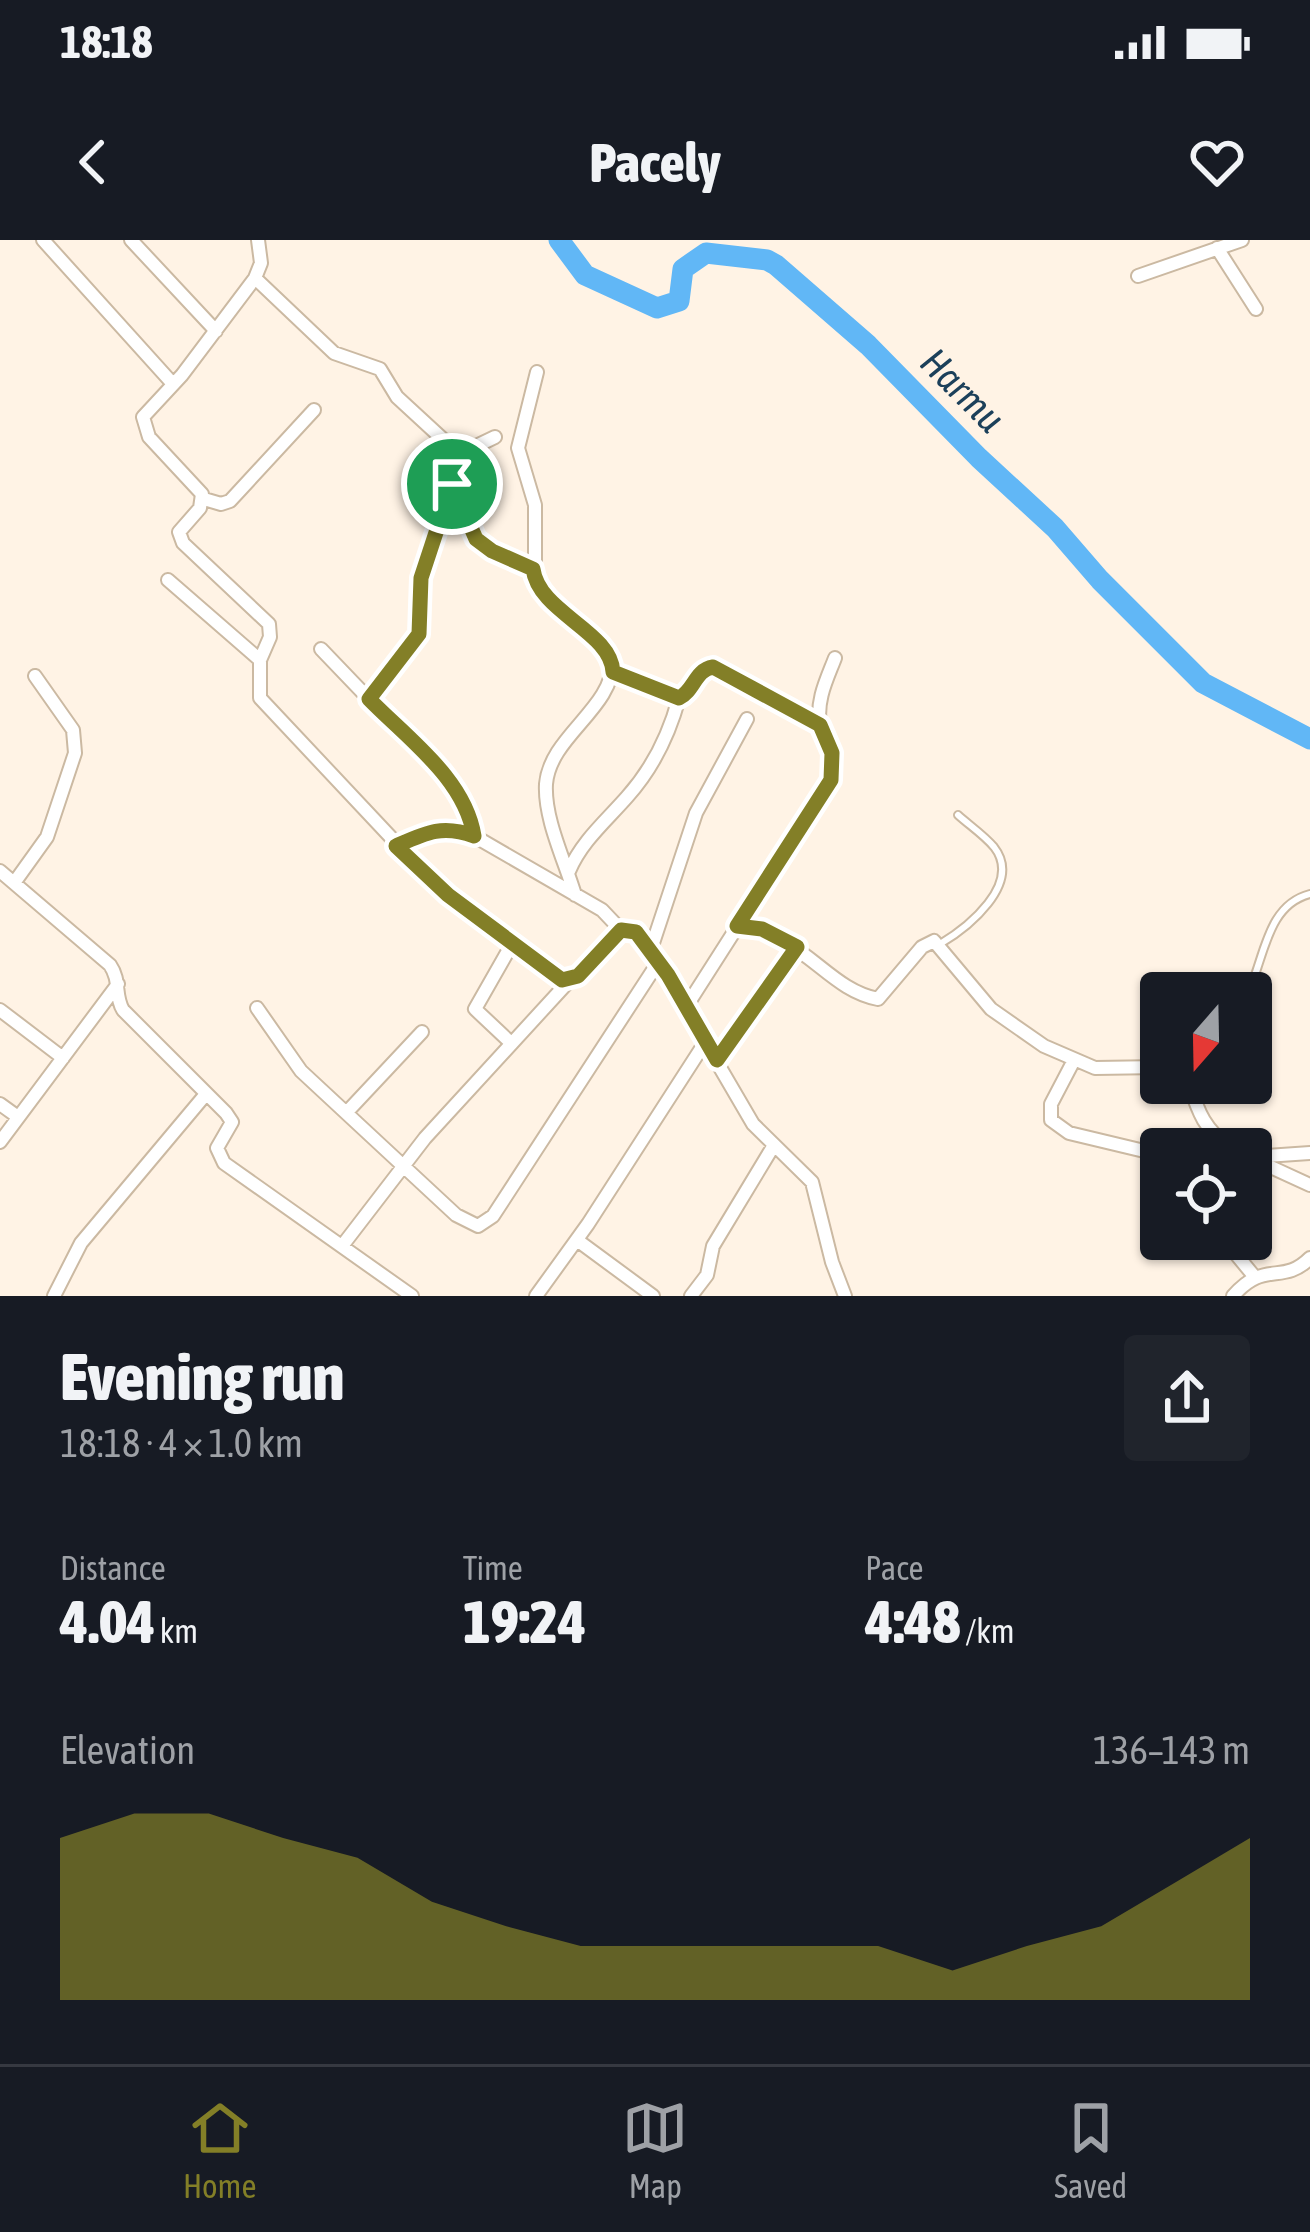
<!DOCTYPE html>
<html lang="en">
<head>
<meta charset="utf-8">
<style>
  body { margin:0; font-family:"Asap Condensed",sans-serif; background:#20242c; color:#f1f3f6; height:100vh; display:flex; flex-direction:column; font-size:45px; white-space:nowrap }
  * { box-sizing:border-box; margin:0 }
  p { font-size:39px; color:#9ea1a6 }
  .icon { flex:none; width:66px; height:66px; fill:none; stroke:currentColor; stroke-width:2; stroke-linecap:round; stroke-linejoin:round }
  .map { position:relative; height:1056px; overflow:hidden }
  .details { display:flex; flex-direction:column; background:#171b24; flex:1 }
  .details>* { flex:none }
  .needle { width:78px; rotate:200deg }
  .tools { position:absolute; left:1140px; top:732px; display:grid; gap:24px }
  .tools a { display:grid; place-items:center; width:132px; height:132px; border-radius:12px; background:#171b24; box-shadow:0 3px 9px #0004; font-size:60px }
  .pin { position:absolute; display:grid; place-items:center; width:102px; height:102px; color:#fff; margin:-51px; border:6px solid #fff; border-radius:50%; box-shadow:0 3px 12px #0007 }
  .round { display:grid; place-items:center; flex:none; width:126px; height:126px; border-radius:12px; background:#20242c }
  .headline { display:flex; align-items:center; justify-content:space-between; height:204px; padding:0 60px }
  h1 { font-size:66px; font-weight:800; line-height:90px }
  .stats { display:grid; grid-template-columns:repeat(3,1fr); gap:18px; height:204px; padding:12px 60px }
  .stats div { display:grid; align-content:center }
  .stats b { font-size:60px; font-weight:800 }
  .stats small { font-size:33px; font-weight:400 }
  .stats p { font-size:33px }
  .chart { height:336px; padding:24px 60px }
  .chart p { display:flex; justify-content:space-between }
  .chart svg { width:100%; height:216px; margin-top:12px; fill:#837f27; opacity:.7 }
  .status { display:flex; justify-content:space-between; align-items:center; height:84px; padding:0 60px; background:#171b24; direction:ltr }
  .status svg { height:33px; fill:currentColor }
  header { display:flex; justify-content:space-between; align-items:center; height:156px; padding:0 60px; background:#171b24; font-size:54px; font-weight:800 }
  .menu { display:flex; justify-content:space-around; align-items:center; height:168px; border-top:3px solid #363941; background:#171b24; font-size:33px; color:#9ea1a6 }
  .menu a { display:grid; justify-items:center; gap:6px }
  .menu .current { color:#837f27 }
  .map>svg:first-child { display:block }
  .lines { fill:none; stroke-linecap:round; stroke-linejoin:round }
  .river { stroke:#61b7f6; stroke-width:21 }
  .lane-casing { stroke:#cbb9a2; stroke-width:10 }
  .street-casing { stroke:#cbb9a2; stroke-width:16 }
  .lane { stroke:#fff; stroke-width:6 }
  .street { stroke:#fff; stroke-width:12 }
  .route-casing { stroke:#fff; stroke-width:24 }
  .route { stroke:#837f27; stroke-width:15 }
  .labels { text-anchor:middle; stroke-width:10; stroke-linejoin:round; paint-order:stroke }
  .water-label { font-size:39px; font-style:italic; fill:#1c405a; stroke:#fff3e5 }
</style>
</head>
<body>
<div class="status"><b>18:18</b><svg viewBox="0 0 49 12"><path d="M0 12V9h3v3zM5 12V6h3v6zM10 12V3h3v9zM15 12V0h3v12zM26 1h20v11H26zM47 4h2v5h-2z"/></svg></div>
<header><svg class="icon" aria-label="back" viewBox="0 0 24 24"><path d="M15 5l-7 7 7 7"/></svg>Pacely<svg class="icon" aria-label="heart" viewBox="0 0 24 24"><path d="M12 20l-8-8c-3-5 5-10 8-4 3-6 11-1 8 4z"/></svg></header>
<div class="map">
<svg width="1310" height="1056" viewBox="0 0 1310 1056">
  <rect width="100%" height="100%" fill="#fff3e5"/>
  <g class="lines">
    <path class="river" d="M559,0l26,35 72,33 22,-7 4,-32 23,-16 61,7 9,5 92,80 111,113 76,70 45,52 103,103 107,56"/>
    <g class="lane-casing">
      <path id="lane" d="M940,704c27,-16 83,-60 54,-97 -10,-12 -25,-22 -36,-32
        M1248,753c17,-37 19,-88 62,-99"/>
    </g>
    <g class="street-casing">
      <path id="street" d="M43,0l130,144
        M131,0l85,91
        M258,0l3,23 -6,15 -73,97 -39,42 6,20 53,57 -2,14 -21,24 4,11 86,81 1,13 -10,23v38l170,181 123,96 9,5 15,-4 44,-46 7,-2 17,11 108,185 59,58 20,80 13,34
        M1217,8l39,61
        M1138,36l104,-36
        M255,38l79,75 46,16 17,28 51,47 22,5 25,-12
        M537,132l-19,76 17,57v75l78,81c0,48 -63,75 -67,123 -2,35 19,77 29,111
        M453,245l23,54 16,12 42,18
        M204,259l17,5 9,-3 84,-91
        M168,340l92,80
        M321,409l139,145 10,21 4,21
        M613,432l66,26 27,-30 7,-1 108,58
        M369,459l50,-65 2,-56 43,-128
        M396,606c29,-14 46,-22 78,-10l128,74 19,20
        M0,631l110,94c11,16 4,30 13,45l103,103 6,9 -15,26 7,15 188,133
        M569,631c13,-30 36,-49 58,-74 26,-29 42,-62 52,-99
        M14,643l33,-46 28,-84 -2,-23 -38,-54
        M737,686c68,8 89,63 141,73l44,-52 12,-6 57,68 53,37 51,22 66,-1
        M651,709l45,-136 51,-94
        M686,767l145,-227c5,-22 -7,-35 -11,-56 -4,-24 7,-45 15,-66
        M257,768l44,63 155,144 22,11 15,-10 166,-255
        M0,770l63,48
        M511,803l-36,-34 37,-65
        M717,820l80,-112
        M1073,822l-22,42v16l18,13 92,22
        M1189,843c9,29 16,48 43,66
        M0,864l18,13
        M347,872l75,-80
        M0,902l118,-158
        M1251,917l59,-4
        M1251,918l59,27
        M1209,999l26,14 19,23
        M577,1000l76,56
        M342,1006l83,-108 145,-158
        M54,1056l27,-53 125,-149
        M536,1056l52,-72 118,-183
        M691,1056l16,-21 6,-29 61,-101
        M1233,1056c32,-37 49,-10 77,-38"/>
    </g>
    <use href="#lane" class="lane"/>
    <use href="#street" class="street"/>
  </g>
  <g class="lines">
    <g class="route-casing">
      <path id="route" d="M452,244l24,55 16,12 41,18c6,44 78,62 80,103l66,26c15,-7 16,-28 34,-31l107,58 12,28 -1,27 -94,146 25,3 35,18 -80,113 -49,-85 -32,-43 -15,-2 -43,46 -16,4 -114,-85 -52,-49c29,-13 46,-22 78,-10 -9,-57 -66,-97 -105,-137l50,-65 2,-56z"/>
    </g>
    <use href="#route" class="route"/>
  </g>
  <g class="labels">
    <g class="water-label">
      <text transform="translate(963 150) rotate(45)" y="14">Harmu</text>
    </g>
  </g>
</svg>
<div class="tools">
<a><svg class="needle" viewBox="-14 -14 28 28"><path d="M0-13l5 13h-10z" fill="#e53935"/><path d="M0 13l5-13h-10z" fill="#9ea1a6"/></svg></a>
<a><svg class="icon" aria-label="locate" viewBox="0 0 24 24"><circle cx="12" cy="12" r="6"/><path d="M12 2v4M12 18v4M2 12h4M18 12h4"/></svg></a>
</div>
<div class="pin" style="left:452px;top:244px;background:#1e9e55"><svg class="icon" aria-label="arrive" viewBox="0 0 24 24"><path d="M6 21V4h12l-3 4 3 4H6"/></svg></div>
</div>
<section class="details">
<div class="headline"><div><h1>Evening run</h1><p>18:18 · 4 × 1.0 km</p></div><a class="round"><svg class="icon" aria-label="share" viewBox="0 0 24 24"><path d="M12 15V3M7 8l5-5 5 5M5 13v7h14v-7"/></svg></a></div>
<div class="stats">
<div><p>Distance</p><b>4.04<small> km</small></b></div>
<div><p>Time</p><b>19:24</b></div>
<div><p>Pace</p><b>4:48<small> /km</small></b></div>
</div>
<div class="chart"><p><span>Elevation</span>136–143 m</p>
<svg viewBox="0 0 160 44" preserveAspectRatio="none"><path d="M0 44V11L10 6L20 6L30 11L40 15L50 24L60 29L70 33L80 33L90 33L100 33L110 33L120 38L130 33L140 29L150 20L160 11V44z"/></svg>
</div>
</section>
<nav class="menu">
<a class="current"><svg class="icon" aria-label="home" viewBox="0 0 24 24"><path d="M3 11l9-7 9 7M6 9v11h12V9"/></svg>Home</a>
<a><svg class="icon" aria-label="map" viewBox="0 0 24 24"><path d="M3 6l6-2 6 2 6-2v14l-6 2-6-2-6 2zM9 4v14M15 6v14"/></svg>Map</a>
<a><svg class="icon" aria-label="saved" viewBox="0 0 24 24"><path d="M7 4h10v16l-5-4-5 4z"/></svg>Saved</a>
</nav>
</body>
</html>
